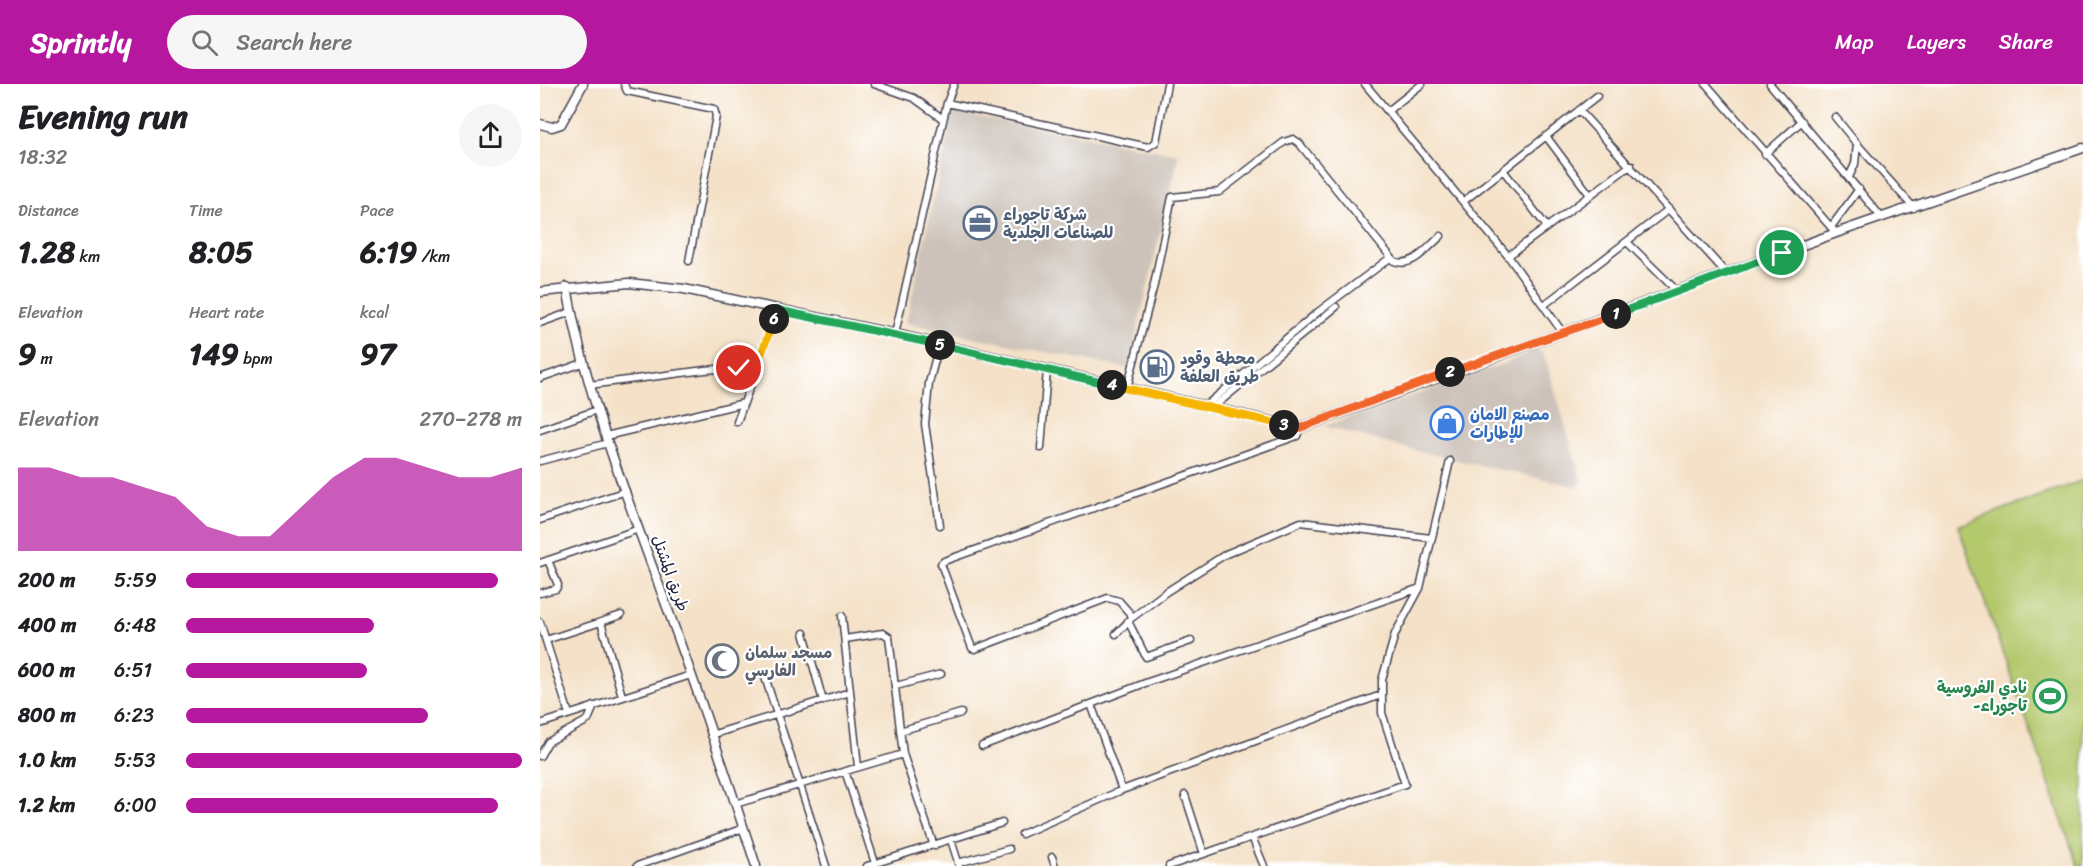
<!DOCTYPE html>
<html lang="en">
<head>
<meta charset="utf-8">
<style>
  body { margin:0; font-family:Sriracha,"Playpen Sans Arabic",sans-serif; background:#f6f6f6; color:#202124; height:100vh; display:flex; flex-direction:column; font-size:22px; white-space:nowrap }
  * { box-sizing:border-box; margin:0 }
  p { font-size:20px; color:#757577 }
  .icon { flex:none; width:33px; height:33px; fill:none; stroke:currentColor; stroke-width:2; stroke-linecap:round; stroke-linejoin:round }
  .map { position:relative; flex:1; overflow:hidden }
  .details { display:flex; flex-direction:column; background:#fff; width:540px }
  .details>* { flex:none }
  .pin { position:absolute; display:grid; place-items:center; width:51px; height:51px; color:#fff; margin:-26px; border:3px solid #fff; border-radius:50%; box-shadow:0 2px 6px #0007 }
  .km { position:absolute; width:30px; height:30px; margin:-15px; border-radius:50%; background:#222; color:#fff; font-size:16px; line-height:30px; text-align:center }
  .round { display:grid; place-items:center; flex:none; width:63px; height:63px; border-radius:32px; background:#f6f6f6 }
  .overview { display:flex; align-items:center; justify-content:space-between; height:102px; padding:0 18px }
  h1 { font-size:33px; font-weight:800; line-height:45px }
  .metrics { display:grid; grid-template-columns:repeat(3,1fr); gap:9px; height:102px; padding:6px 18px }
  .metrics div { display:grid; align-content:center }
  .metrics b { font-size:30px; font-weight:800 }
  .metrics small { font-size:16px; font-weight:400 }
  .metrics p { font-size:16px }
  .chart { height:168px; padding:12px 18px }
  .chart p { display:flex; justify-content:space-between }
  .chart svg { width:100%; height:108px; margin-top:6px; fill:#b5179e; opacity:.7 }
  ul { padding:0 18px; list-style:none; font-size:20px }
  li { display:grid; grid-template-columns:96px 72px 1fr; align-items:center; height:45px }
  li i { height:15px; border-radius:8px; background:#b5179e }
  header { display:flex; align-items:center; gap:36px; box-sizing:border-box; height:84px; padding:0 30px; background:#b5179e; color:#fff }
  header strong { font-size:28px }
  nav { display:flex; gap:33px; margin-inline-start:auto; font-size:21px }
  .search { width:420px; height:54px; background:#f6f6f6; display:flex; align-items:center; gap:15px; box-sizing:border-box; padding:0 21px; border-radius:33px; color:#757577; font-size:22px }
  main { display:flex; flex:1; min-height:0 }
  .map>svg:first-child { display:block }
  .industrial { fill:#ccc2b9 }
  .green { fill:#b4c86c; stroke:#6b7554; stroke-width:1.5 }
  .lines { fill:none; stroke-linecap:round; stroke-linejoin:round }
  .street-casing { stroke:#423f50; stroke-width:9 }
  .secondary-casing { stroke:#423f50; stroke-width:11 }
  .street { stroke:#fff; stroke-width:6 }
  .secondary { stroke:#fff; stroke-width:8 }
  .split-1-casing { stroke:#fff; stroke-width:12 }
  .split-2-casing { stroke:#fff; stroke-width:12 }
  .split-3-casing { stroke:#fff; stroke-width:12 }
  .split-4-casing { stroke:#fff; stroke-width:12 }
  .split-5-casing { stroke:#fff; stroke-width:12 }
  .split-6-casing { stroke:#fff; stroke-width:12 }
  .split-7-casing { stroke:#fff; stroke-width:12 }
  .split-1 { stroke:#22a559; stroke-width:8 }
  .split-2 { stroke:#f0652b; stroke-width:8 }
  .split-3 { stroke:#f0652b; stroke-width:8 }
  .split-4 { stroke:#f5b400; stroke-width:8 }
  .split-5 { stroke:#22a559; stroke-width:8 }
  .split-6 { stroke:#22a559; stroke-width:8 }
  .split-7 { stroke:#f5b400; stroke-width:8 }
  .labels { text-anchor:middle; stroke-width:4.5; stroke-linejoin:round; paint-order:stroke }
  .service-label { font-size:16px; font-weight:bold; fill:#4e5e75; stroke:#fff; text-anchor:start }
  .shop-label { font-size:16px; font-weight:bold; fill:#366cbe; stroke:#fff; text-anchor:start }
  .street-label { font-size:16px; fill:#22223b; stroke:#fff }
  .worship-label { font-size:16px; font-weight:bold; fill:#5b616d; stroke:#fff; text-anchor:start }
  .leisure-label { font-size:16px; font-weight:bold; fill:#27864d; stroke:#fff; text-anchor:end }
</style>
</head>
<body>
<header>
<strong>Sprintly</strong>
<div class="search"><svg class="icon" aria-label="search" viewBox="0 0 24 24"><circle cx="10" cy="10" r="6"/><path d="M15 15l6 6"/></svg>Search here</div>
<nav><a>Map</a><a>Layers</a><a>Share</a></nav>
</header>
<main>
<section class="details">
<div class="overview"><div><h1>Evening run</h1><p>18:32</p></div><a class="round"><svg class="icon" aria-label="share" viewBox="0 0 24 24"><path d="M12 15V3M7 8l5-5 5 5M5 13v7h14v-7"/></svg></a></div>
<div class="metrics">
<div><p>Distance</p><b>1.28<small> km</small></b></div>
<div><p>Time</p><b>8:05</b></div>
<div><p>Pace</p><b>6:19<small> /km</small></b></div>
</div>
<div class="metrics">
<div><p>Elevation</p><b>9<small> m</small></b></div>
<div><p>Heart rate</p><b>149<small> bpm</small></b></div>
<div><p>kcal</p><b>97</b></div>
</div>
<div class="chart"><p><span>Elevation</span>270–278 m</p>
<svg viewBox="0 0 160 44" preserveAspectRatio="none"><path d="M0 44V10L10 10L20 14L30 14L40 18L50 22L60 34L70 38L80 38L90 26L100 14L110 6L120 6L130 10L140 14L150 14L160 10V44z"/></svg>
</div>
<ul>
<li><b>200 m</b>5:59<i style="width:93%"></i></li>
<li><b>400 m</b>6:48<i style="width:56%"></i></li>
<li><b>600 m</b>6:51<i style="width:54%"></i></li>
<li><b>800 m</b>6:23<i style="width:72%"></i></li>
<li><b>1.0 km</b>5:53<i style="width:100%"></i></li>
<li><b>1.2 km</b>6:00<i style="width:93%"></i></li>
</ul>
</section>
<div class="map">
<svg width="1543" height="782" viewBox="0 0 1543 782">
  <rect width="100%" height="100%" fill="#fff"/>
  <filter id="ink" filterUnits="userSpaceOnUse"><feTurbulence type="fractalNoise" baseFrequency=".0167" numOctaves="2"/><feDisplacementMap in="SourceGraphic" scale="12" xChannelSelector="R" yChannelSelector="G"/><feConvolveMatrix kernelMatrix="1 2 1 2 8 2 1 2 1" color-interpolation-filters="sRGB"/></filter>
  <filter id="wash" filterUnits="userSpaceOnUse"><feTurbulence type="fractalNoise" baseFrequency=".008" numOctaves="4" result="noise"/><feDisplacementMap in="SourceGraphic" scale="24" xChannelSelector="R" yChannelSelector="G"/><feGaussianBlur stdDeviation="1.35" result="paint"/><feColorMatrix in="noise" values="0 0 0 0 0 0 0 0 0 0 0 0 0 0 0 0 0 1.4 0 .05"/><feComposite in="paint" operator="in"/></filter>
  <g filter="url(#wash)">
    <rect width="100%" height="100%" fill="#f4e1c7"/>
    <path class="industrial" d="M413,28l226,42 -51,215 -222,-46z
      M998,264l8,12 36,122 -4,5 -166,-37 -88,-24 179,-62z"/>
    <path class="green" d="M1543,396v386h-5l-120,-340z"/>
  </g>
  <g filter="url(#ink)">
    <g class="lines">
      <g class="street-casing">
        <path id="street" d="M84,0l3,7 87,18 2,7 -27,145
          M334,0l40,14 29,21
          M825,0l143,172 55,77
          M1166,0l130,149
          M1230,0l112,134
          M407,19l201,44 8,-5 11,-58
          M1039,26l147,163
          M848,27l34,-27
          M1295,33l22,27 -2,20 -6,13
          M1006,52l44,59
          M1317,60l57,64
          M1225,70l37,-33
          M963,86l44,57
          M924,117l133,-105
          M1291,143l28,-38
          M1087,158l51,50
          M968,172l123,-91
          M1004,221l125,-96
          M0,239l31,-11
          M355,250l52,-231 7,-19
          M399,261l-10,38 -4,41 15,101
          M0,294l43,-15
          M49,301l116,-15 52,-4
          M587,304l27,-103 18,-88 47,-5 65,-50 9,-3 6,4 95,118c18,8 34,-14 47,-25
          M664,323l114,-95 72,-54
          M671,325l125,-102
          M197,338l41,-112
          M760,344l-3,8 -353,125 -3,3 31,84 3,1 133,-51 11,3 14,16 33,-25 60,-38 75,-32 130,16
          M0,346l57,-20
          M66,352l138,-33
          M501,364l6,-78
          M0,377l68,-18
          M0,436l86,-29
          M0,479l99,-34
          M0,509l16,-4 2,-4 -10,-25
          M81,531l-20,7 21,74
          M302,532l16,151
          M588,537l18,36 45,-16
          M0,538l29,92
          M264,549l19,68
          M576,550l14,-14
          M305,555l38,-6 6,4 14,117 31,92
          M6,556l55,-18
          M225,593l61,189
          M356,602l45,-12
          M551,620l31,86
          M0,640l151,-49
          M360,647l61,-18
          M171,651l139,-43
          M442,662l166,-64 272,-94
          M0,672l8,-14 40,-22 6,-14
          M305,687l30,92
          M645,711l19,59
          M195,720l168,-50
          M482,750l100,-44 259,-95
          M712,753l12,29
          M411,756l8,25
          M512,773l3,9
          M418,779l51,-14
          M97,782l107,-38
          M327,782l135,-43
          M629,782l236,-82 -23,-71v-33l13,-46 25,-46 30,-127"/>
      </g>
      <g class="secondary-casing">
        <path id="secondary" d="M0,40l12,3 9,-3 22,-40
          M27,203c18,105 58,204 94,304 34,91 65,183 95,275
          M0,208l89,-9 55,6 211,45 405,94 536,-195 247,-85"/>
      </g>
      <use href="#street" class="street"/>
      <use href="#secondary" class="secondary"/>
    </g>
  </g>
  <g class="lines" filter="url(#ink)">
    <g class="split-1-casing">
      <path id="split-1" d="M1076,230l166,-61"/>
    </g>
    <g class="split-2-casing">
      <path id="split-2" d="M910,288l166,-58"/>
    </g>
    <g class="split-3-casing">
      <path id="split-3" d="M744,341l16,3 150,-56"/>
    </g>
    <g class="split-4-casing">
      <path id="split-4" d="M572,301l172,40"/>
    </g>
    <g class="split-5-casing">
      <path id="split-5" d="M400,261l172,40"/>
    </g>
    <g class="split-6-casing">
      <path id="split-6" d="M234,235l3,-9 163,35"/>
    </g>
    <g class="split-7-casing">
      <path id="split-7" d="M199,284l18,-2 17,-47"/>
    </g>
    <use href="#split-1" class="split-1"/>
    <use href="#split-2" class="split-2"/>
    <use href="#split-3" class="split-3"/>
    <use href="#split-4" class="split-4"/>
    <use href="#split-5" class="split-5"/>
    <use href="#split-6" class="split-6"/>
    <use href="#split-7" class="split-7"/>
  </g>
  <defs>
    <g id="office-ring" transform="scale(1.725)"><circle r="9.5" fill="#fff" stroke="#5c6f8a" stroke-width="1.5"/><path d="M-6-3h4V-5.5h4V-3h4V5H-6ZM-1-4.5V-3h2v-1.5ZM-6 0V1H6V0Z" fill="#5c6f8a"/></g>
    <g id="fuel-ring" transform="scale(1.725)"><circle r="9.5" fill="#fff" stroke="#5c6f8a" stroke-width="1.5"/><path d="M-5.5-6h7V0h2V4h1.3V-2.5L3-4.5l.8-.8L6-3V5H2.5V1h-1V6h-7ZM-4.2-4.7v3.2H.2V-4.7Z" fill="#5c6f8a"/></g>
    <g id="shop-ring" transform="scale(1.725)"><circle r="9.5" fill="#fff" stroke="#3f7fe0" stroke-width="1.5"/><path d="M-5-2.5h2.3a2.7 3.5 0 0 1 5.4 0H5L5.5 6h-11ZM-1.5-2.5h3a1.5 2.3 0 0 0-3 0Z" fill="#3f7fe0"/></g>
    <g id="mosque-ring" transform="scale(1.725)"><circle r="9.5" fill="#fff" stroke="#6b7280" stroke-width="1.5"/><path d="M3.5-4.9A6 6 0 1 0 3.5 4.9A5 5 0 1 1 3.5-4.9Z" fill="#6b7280"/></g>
    <g id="stadium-ring" transform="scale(1.725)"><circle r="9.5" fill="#fff" stroke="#2e9e5b" stroke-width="1.5"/><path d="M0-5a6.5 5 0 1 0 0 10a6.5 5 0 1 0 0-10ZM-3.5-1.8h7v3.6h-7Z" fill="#2e9e5b"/></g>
  </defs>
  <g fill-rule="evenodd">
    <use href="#office-ring" x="440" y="139"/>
    <use href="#fuel-ring" x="617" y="283"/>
    <use href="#shop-ring" x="907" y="339"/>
    <use href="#mosque-ring" x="182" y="577"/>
    <use href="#stadium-ring" x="1510" y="612"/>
  </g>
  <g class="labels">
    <g class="service-label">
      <text x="463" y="136">شركة تاجوراء<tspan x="463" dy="18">للصناعات الجلدية</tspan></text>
      <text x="640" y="280">محطة وقود<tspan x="640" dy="18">طريق العلفة</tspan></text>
    </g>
    <g class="shop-label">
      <text x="930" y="336">مصنع الامان<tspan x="930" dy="18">للإطارات</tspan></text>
    </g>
    <g class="street-label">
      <text transform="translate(131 489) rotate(70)" y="6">طريق المشتل</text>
    </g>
    <g class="worship-label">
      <text x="205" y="574">مسجد سلمان<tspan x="205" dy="18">الفارسي</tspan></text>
    </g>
    <g class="leisure-label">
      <text x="1487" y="609">نادي الفروسية<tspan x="1487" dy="18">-تاجوراء</tspan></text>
    </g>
  </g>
</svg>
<div class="pin" style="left:1242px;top:169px;background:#1e9e55"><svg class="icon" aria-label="arrive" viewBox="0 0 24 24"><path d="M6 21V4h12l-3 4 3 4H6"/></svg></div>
<div class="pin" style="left:199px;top:284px;background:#d93025"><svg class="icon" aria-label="check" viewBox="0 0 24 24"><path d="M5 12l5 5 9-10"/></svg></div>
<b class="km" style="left:1076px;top:230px">1</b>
<b class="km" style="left:910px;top:288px">2</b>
<b class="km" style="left:744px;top:341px">3</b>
<b class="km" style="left:572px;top:301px">4</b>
<b class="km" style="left:400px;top:261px">5</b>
<b class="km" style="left:234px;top:235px">6</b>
</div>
</main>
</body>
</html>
